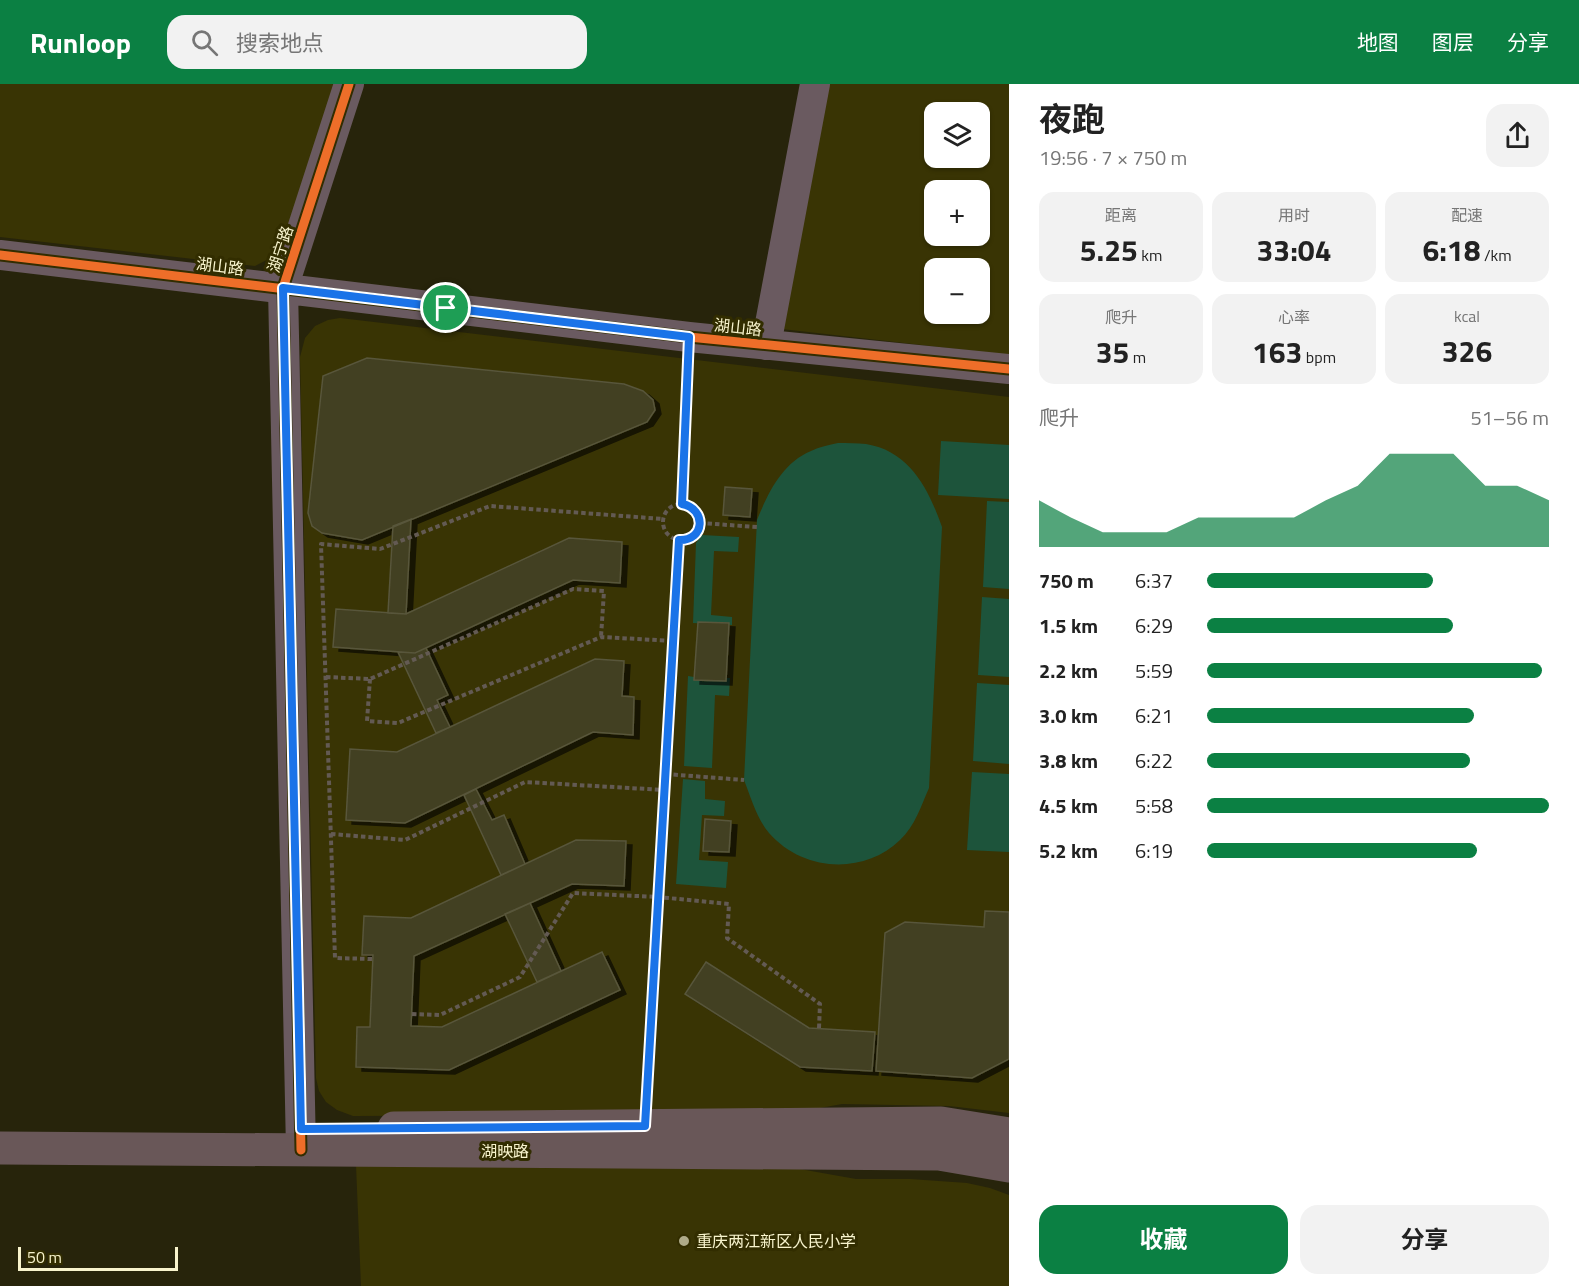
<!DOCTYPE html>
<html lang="zh">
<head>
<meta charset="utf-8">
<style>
  body { margin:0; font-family:"Titillium Web","Noto Sans SC",sans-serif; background:#f2f2f2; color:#222; height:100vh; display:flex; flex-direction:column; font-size:22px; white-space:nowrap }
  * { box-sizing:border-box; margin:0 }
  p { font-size:20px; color:#767676 }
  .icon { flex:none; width:33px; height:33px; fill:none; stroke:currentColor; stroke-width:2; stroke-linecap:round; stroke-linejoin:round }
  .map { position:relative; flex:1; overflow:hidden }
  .panel { display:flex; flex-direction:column; background:#fff; width:570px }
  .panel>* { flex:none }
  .fabs { position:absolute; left:924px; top:18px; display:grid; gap:12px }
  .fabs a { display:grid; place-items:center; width:66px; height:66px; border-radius:12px; background:#fff; box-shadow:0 2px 4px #0004; font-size:30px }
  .scale { position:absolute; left:18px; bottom:15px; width:160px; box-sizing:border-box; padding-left:6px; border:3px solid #f8f4cd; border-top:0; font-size:16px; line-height:21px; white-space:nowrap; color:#f8f4cd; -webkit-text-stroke:4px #322d00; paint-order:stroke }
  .pin { position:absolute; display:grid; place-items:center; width:51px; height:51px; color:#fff; margin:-26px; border:3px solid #fff; border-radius:50%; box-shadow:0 2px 6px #0007 }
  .round { display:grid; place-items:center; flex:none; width:63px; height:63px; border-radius:18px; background:#f2f2f2 }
  .head { display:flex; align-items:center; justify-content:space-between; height:102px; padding:0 30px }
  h1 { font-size:33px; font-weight:700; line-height:45px }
  .stats { display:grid; grid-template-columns:repeat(3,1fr); gap:9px; height:102px; padding:6px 30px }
  .stats div { display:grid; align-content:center; border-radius:15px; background:#f2f2f2; text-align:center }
  .stats b { font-size:30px; font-weight:700 }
  .stats small { font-size:16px; font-weight:400 }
  .stats p { font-size:16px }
  .chart { height:168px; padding:12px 30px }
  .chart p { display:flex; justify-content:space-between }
  .chart svg { width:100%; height:108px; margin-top:6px; fill:#0b8043; opacity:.7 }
  .button { display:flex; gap:12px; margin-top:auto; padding:12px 30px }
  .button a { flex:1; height:69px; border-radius:18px; background:#0b8043; color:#fff; font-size:24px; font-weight:700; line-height:69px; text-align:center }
  .button a+a { background:#f2f2f2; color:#222 }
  ul { padding:0 30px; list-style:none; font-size:20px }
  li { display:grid; grid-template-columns:96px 72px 1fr; align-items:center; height:45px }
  li i { height:15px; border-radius:8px; background:#0b8043 }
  header { display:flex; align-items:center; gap:36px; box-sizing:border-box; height:84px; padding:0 30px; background:#0b8043; color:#fff }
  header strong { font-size:28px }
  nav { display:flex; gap:33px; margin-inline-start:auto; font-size:21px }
  .search { width:420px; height:54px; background:#f2f2f2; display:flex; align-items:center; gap:15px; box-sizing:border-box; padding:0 21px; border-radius:18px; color:#767676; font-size:22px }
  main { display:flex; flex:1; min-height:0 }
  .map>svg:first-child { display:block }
  .built { fill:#393404; fill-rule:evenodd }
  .green { fill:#1d543b }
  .building { fill:#423f21; stroke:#58563b; stroke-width:1.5; filter:url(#shadow) }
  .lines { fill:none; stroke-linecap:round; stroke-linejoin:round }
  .path { stroke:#635a53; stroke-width:4; stroke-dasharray:4.5 3; stroke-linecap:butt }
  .minor { stroke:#6a5a60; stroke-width:30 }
  .major { stroke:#695758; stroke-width:33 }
  .cycleway-casing { stroke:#322d00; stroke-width:13 }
  .cycleway { stroke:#ee6e29; stroke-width:9 }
  .route-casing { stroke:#fff; stroke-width:12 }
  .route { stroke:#1a73e8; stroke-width:8 }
  .poi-dot { fill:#afab89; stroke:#322d00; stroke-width:2 }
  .labels { text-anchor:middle; stroke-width:6; stroke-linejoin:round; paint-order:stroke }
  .street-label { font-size:16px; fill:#f8f4cd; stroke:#322d00 }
  .poi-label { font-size:16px; fill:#f8f4cd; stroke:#322d00; text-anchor:start }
</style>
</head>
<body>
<header>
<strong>Runloop</strong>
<div class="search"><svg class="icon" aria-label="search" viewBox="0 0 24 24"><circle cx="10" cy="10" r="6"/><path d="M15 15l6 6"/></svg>搜索地点</div>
<nav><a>地图</a><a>图层</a><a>分享</a></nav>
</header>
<main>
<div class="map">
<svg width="1009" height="1202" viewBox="0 0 1009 1202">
  <defs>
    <filter id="shadow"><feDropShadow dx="6" dy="4" stdDeviation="0" flood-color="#0009"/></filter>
  </defs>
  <rect width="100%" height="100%" fill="#27240b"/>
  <path class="built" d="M0,0h340l-54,166 -31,16 -255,-29z
    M805,0h204v271l-253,-29zM934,28h46v46h-46zM934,106h46v46h-46zM934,184h46v46h-46z
    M340,234l669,79v716l-60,-7 -107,-2 -55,10 -434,2 -16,-6 -11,-8 -7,-11 -3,-13 -16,-721 5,-19 10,-12 13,-6z
    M356,1081l427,1 73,13h54l57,4 23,5 19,7v91h-648z"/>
  <path class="green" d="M941,357l68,4v54l-71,-4z
    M838,359c9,0 19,0 28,1 44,7 63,46 76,83l-13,261c-8,18 -14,38 -29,52 -36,35 -97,32 -131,-7 -12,-14 -18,-35 -25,-53l13,-260c11,-27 25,-57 54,-69 8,-4 18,-6 27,-8z
    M987,417l22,1v87l-26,-2z
    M702,451l37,2 -1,15 -24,-1 -3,64 21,2v8l-39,-2 3,-80z
    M982,513l27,2v78l-31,-2z
    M688,592l6,1 1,3 30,1 1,-3h4l-1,18 -14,-1 -3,73 -28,-2z
    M977,599l32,2v79l-36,-3z
    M972,688l37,2v78l-42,-2z
    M683,695l22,2v18l20,2 -1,15 -22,-1 -3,45 29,2 -2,26 -50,-4z"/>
  <path class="building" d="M367,274l257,26 19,7 10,9 2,10 -8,12 -285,118 -40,-7 -10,-7 -4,-13 15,-137z
    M725,403l27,2 -2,28 -27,-2z
    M411,435l-5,95 -18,-1 5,-87z
    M569,454l53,4 -2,41 -47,-3 -158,73 -82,-6 3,-38 70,5z
    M698,538l31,1 -3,58 -32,-1z
    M426,564l22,47 -11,5 13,27 -14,6 -38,-81 17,1z
    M595,575l29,2 -2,35 12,1 -1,38 -40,-3 -188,91 -59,-3 4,-71 47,3z
    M476,705l16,31 12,-5 21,49 -24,11 -37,-80z
    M705,735l26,2 -2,31 -26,-1z
    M576,756l50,1 -2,45 -52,-2 -158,72 -3,70 31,1 160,-75 18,38 -171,80 -93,-3 1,-40h13l3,-72h-11l2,-39 47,2z
    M530,819l31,68 -24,11 -32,-68z
    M985,827l24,1v147l-37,19 -96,-7 9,-138 20,-11 79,5z
    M706,878l103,66 66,4 -3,39 -72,-4 -115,-73z"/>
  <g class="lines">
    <path class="path" d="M663 438a18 18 0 1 1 36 0a18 18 0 1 1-36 0Z
      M682,420l6,-142
      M700,439l57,4
      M326,593l44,2 203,-90 31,2 -3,46
      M370,595l-3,42 31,2 203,-86 72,4
      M666,690l78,6
      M331,750l74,6 120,-58 140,8
      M372,875l-37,-1 -14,-414 59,5 110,-43 173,13
      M412,930l28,1 80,-38 53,-84 85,4 71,7 -2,34 93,66 -1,24
      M647,1016l32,-560"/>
    <path class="minor" d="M0,171l689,82 320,32
      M766,261l49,-261
      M301,1066l-18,-862 66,-204"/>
    <path class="major" d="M394,1044l547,-5 68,11
      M0,1064l939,6 70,12"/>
    <g class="cycleway-casing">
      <path id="cycleway" d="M0,171l689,82 320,32
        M301,1066l-18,-862 66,-204"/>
    </g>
    <use href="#cycleway" class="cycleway"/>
  </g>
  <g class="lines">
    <g class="route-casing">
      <path id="route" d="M283,204l406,49 -7,167c25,5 23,37 -3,36l-34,586 -344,3z"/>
    </g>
    <use href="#route" class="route"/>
  </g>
  <circle class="poi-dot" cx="684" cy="1157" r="6"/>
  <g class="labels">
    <g class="street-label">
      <text transform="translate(280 165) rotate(-72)" y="6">湖宁路</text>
      <text transform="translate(220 182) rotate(7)" y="6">湖山路</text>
      <text transform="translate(738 243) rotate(6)" y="6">湖山路</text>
      <text x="505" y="1073">湖映路</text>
    </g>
    <g class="poi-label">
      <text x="696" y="1163">重庆两江新区人民小学</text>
    </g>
  </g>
</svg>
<div class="fabs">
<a><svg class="icon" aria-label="layers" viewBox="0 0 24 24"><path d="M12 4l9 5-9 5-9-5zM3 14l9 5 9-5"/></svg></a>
<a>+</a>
<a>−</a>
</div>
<div class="scale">50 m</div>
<div class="pin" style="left:446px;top:224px;background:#1e9e55"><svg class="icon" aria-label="arrive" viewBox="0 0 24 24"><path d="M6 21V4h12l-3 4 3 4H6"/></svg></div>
</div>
<section class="panel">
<div class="head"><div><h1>夜跑</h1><p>19:56 · 7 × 750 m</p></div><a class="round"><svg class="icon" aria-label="share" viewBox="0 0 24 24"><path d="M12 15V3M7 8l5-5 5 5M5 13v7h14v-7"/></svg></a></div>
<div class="stats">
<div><p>距离</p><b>5.25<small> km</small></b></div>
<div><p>用时</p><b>33:04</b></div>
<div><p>配速</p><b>6:18<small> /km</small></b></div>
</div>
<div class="stats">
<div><p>爬升</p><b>35<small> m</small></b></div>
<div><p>心率</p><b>163<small> bpm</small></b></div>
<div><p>kcal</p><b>326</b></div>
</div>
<div class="chart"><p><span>爬升</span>51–56 m</p>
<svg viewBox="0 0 160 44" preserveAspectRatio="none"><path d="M0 44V25L10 32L20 38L30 38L40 38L50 32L60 32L70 32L80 32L90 25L100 19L110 6L120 6L130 6L140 19L150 19L160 25V44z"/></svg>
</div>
<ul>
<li><b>750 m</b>6:37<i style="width:66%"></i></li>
<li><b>1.5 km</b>6:29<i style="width:72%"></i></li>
<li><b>2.2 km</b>5:59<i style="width:98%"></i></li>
<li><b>3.0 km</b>6:21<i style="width:78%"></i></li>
<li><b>3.8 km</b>6:22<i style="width:77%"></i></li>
<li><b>4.5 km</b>5:58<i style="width:100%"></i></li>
<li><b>5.2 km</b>6:19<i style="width:79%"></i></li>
</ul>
<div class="button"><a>收藏</a><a>分享</a></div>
</section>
</main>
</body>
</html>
